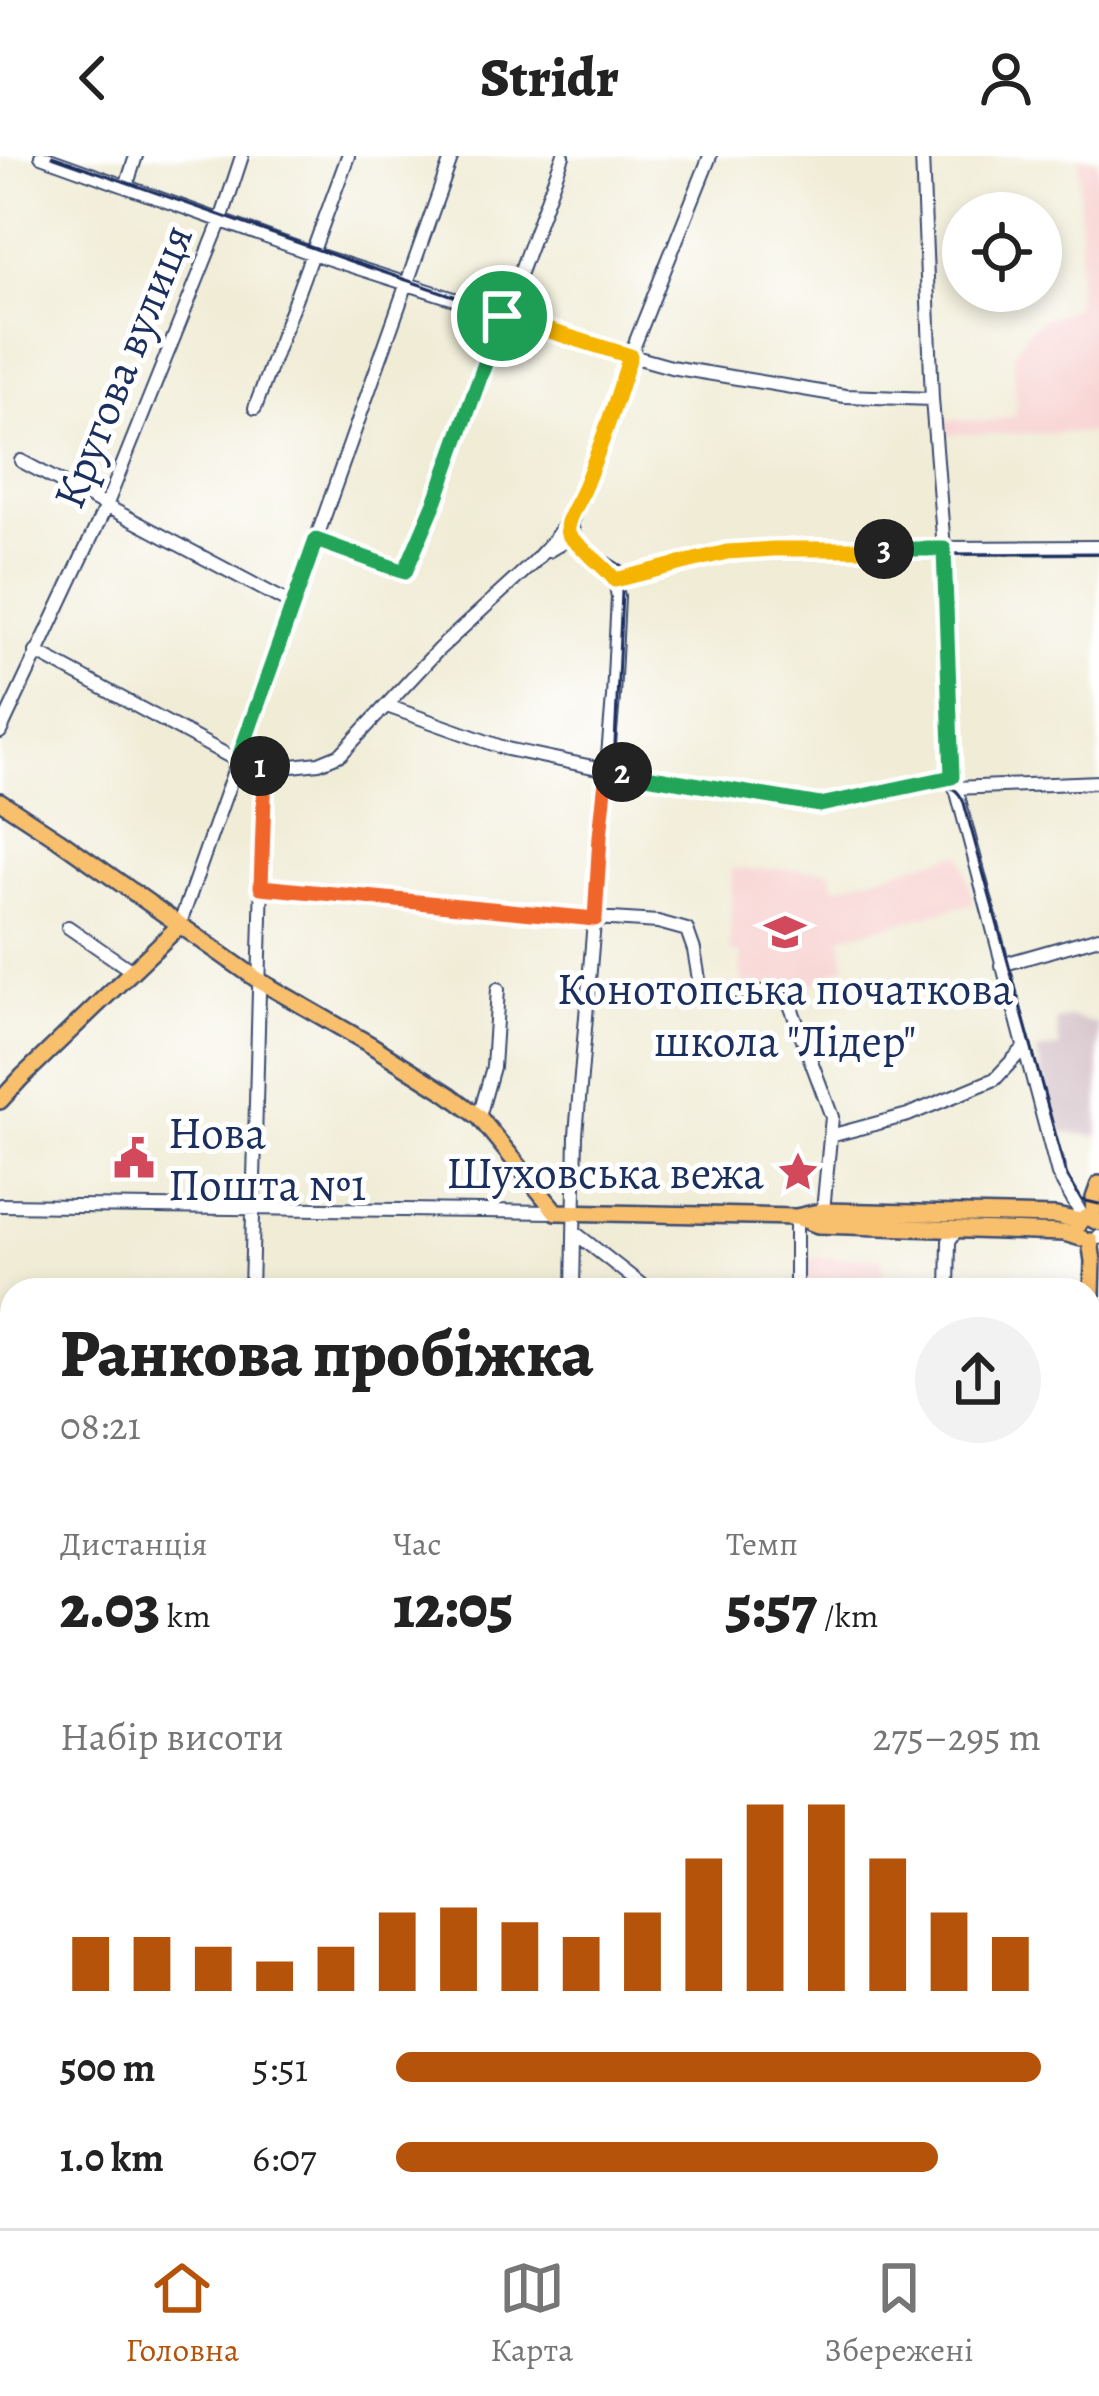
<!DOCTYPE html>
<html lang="uk">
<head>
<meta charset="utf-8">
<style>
  body { margin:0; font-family:Alegreya,serif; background:#f2f2f2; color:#222; height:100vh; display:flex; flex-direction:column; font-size:45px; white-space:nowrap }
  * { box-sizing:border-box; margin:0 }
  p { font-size:39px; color:#767676 }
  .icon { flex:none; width:66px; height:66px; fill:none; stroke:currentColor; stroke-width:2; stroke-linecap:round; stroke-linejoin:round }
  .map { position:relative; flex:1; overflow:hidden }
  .details { position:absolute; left:0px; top:1122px; width:1101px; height:951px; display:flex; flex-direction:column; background:#fff; border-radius:36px 36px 0 0; box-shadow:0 6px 18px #0003 }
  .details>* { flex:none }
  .tools { position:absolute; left:942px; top:36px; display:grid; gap:24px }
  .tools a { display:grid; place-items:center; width:120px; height:120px; border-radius:50%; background:#fff; box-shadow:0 6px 18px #0003; font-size:60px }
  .pin { position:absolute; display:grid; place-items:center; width:102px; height:102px; color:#fff; margin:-51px; border:6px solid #fff; border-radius:50%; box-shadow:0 3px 12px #0007 }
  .km { position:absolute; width:60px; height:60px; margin:-30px; border-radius:50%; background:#222; color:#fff; font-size:33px; line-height:60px; text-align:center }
  .round { display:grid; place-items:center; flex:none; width:126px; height:126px; border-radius:63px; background:#f2f2f2 }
  .overview { display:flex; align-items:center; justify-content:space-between; height:204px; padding:0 60px }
  h1 { font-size:66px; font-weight:800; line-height:90px }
  .metrics { display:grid; grid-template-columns:repeat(3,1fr); gap:18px; height:204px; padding:12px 60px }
  .metrics div { display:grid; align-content:center }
  .metrics b { font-size:60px; font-weight:800 }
  .metrics small { font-size:33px; font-weight:400 }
  .metrics p { font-size:33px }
  .chart { height:336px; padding:24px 60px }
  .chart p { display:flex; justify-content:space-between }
  .chart svg { width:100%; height:216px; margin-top:12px; stroke:#b45309; stroke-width:6 }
  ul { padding:0 60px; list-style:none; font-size:39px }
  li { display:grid; grid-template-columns:192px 144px 1fr; align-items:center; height:90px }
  li i { height:30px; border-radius:15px; background:#b45309 }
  header { display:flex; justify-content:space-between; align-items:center; height:156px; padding:0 60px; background:#fff; font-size:54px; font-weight:800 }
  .tab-bar { display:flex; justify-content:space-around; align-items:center; height:168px; border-top:3px solid #e0e0e0; background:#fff; font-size:33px; color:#767676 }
  .tab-bar a { display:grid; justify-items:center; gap:6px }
  .tab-bar .selected { color:#b45309 }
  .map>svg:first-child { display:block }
  .built { fill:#f7d0cf }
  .industrial { fill:#d2bec5 }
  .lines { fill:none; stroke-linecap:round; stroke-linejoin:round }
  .minor-casing { stroke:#3b4b70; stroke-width:16 }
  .major-casing { stroke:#3b4b70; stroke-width:20 }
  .minor { stroke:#fff; stroke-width:12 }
  .major { stroke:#f8bf6c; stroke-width:15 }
  .tram { stroke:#1b2f5e; stroke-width:3 }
  .split-1-casing { stroke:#fff; stroke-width:24 }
  .split-2-casing { stroke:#fff; stroke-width:24 }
  .split-3-casing { stroke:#fff; stroke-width:24 }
  .split-4-casing { stroke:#fff; stroke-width:24 }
  .split-1 { stroke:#22a559; stroke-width:15 }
  .split-2 { stroke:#f0652b; stroke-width:15 }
  .split-3 { stroke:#22a559; stroke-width:15 }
  .split-4 { stroke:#f5b400; stroke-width:15 }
  .labels { text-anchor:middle; stroke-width:10; stroke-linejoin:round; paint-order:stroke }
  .street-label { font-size:45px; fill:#1b2f5e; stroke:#fff }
  .poi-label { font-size:45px; fill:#1b2f5e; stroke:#fff }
</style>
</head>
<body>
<header><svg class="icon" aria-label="back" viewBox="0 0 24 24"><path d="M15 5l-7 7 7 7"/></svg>Stridr<svg class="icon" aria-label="person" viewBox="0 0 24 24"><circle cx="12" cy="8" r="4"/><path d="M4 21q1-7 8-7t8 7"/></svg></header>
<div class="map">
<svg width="1099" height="2072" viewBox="0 0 1099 2072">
  <rect width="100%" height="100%" fill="#fff"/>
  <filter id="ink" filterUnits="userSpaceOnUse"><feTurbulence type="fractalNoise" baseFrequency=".00833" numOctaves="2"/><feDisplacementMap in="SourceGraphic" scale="24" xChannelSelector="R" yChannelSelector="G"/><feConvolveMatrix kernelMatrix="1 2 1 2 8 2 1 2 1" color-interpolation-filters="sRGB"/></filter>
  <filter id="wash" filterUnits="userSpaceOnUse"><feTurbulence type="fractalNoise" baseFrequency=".004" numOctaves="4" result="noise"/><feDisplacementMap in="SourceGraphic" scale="48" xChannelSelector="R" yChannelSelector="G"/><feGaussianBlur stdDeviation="2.7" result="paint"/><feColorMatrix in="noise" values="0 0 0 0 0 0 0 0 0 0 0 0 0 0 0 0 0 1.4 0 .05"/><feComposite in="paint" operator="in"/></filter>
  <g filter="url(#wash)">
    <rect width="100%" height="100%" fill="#f0ecd6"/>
    <path class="built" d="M1079,1l20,4v272l-155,1 1,-14 46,1 25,-5 -2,-62 14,-24 14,-12 21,-5 13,-8 4,-59z
      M961,697l13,50 -133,34 4,29 -54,31 -16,-9 -33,-2 -1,-32 -11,-2 2,-83 93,1 7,3 3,14z
      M802,1101l80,1 1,17 -22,2 -1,13h-58z
      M12,1908v125l-12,1v-124z"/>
    <path class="industrial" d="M1070,861l29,8v111l-38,-4 -20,-61 -4,-20 23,-4 -4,-26z"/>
  </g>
  <g filter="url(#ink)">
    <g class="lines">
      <g class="minor-casing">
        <path id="minor" d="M41,0l270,97 324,104 36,10 174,29 87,3
          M922,0l10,243 12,150 9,228 105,397 26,45
          M126,31l10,-31
          M255,252l93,-252
          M21,305l272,144
          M315,384l90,31 31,-71 127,-344
          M548,395l17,-10 9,-1 44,40 109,-28 47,-3 325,-2
          M36,496l202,109 27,6 27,-1 27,-3 22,-9 97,-104 95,-87 20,-22 25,-35 30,-78 22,-72 80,-200
          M387,550l120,43 100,21 90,13 115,21 18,1 123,-28
          M0,576l106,-226 115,-286 21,-64
          M955,632l144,-6
          M261,731l257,26 140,9 29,8 7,20 7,41 68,1 20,10 43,115 -9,94
          M179,770l273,-770
          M68,771l64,44
          M1001,809l98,-28
          M479,961l14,-50 5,-78
          M830,980l78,-21 87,-36 29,-31
          M0,1049l556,7
          M796,1061v73
          M574,1076l74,58
          M1098,1081l1,1
          M251,1134l14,-523
          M573,1134l3,-155 37,-438 5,-100 -3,-17
          M948,1134l1,-49 8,-12
          M0,1187h12
          M1089,1291h10
          M0,1404h12
          M0,1508l12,-1
          M0,1823l10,13
          M0,2060l12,-2
          M289,2061l2,11
          M598,2072l16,-11"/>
      </g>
      <g class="major-casing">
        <path id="major" d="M0,645l58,38 200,141 113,65 79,50 29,22 77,95 240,5 27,-6 233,5 24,5
          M0,945l22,-24 157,-151
          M799,1062l19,7 246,8 17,5
          M1093,1062l1,-20 5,-14
          M1077,1071l3,-6 8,-4 11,6
          M1089,1238l4,-133 -3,-20
          M0,1292h12
          M1089,1393v179
          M1083,2072l1,-11"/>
      </g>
      <use href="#minor" class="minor"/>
      <use href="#major" class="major"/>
      <path class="tram" d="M52,0l295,104 166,56 90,26 23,11 4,10 -3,13 -49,148c4,29 36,37 44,68l-8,173 4,8 8,4 169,31c48,3 93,-14 139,-23 15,0 24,3 30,18l103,373 15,24 17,4
        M609,402l22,14 16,5 74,-19 36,-3 342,-2
        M1089,1906l10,-2
        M596,2072l9,-11"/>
    </g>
  </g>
  <g class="lines" filter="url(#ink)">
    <g class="split-1-casing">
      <path id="split-1" d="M260,610l-22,-6 78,-220 89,32 31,-72 66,-184"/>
    </g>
    <g class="split-2-casing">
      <path id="split-2" d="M260,610h5l-4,121 334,32 5,-83 7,-66 15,2"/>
    </g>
    <g class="split-3-casing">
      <path id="split-3" d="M622,616l198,33 132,-28 -8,-228h-60"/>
    </g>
    <g class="split-4-casing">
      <path id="split-4" d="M502,160l128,40c-14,46 -29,90 -47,134 -4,12 -20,31 -15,44 4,7 38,33 47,46l112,-28 47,-3h110"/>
    </g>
    <use href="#split-1" class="split-1"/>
    <use href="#split-2" class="split-2"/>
    <use href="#split-3" class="split-3"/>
    <use href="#split-4" class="split-4"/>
  </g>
  <defs>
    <g id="school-bare" transform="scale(3.24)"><path d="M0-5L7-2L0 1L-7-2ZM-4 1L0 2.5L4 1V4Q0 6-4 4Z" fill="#d1495b" stroke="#fff" stroke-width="2.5" paint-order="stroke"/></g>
    <g id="civic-bare" transform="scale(3.24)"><path d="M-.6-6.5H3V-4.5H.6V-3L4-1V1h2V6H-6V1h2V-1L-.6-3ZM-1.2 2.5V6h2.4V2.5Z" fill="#d1495b" stroke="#fff" stroke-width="2.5" paint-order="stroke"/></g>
    <g id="sight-bare" transform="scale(3.24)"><path d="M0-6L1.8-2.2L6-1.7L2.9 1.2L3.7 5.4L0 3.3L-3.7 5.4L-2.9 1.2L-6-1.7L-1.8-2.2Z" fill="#d1495b" stroke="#fff" stroke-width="2.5" paint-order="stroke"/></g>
  </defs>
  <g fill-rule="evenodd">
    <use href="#school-bare" x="785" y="776"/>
    <use href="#civic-bare" x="134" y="1002"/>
    <use href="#sight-bare" x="798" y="1016"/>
  </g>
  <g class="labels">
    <g class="street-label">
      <text transform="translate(122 210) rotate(-68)" y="16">Кругова вулиця</text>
    </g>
    <g class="poi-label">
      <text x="785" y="848">Конотопська початкова<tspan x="785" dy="52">школа "Лідер"</tspan></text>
      <text x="168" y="992" text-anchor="start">Нова<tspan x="168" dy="52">Пошта №1</tspan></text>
      <text x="764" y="1032" text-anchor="end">Шуховська вежа</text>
    </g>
  </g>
</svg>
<div class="tools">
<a><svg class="icon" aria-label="locate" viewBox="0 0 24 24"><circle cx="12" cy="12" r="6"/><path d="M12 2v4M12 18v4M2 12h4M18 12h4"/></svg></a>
</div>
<div class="pin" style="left:502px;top:160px;background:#1e9e55"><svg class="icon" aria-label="arrive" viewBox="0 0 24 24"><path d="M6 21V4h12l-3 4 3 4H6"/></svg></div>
<b class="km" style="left:260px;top:610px">1</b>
<b class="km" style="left:622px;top:616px">2</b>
<b class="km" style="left:884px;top:393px">3</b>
<section class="details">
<div class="overview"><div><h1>Ранкова пробіжка</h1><p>08:21</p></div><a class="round"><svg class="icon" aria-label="share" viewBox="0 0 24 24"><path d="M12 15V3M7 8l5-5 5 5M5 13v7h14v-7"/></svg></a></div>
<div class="metrics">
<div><p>Дистанція</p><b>2.03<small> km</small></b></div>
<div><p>Час</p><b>12:05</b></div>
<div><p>Темп</p><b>5:57<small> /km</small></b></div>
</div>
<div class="chart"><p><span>Набір висоти</span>275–295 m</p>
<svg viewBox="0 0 160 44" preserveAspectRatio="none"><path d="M5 44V33M15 44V33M25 44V35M35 44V38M45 44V35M55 44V28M65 44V27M75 44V30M85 44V33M95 44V28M105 44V17M115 44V6M125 44V6M135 44V17M145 44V28M155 44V33"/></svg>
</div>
<ul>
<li><b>500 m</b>5:51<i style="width:100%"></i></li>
<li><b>1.0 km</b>6:07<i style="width:84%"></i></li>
</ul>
</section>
</div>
<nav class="tab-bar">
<a class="selected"><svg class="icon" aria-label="home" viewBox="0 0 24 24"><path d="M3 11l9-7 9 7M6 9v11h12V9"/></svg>Головна</a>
<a><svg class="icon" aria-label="map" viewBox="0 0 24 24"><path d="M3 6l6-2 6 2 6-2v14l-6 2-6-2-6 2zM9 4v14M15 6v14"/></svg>Карта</a>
<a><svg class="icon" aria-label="saved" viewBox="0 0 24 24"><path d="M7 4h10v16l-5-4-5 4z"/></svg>Збережені</a>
</nav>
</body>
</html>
